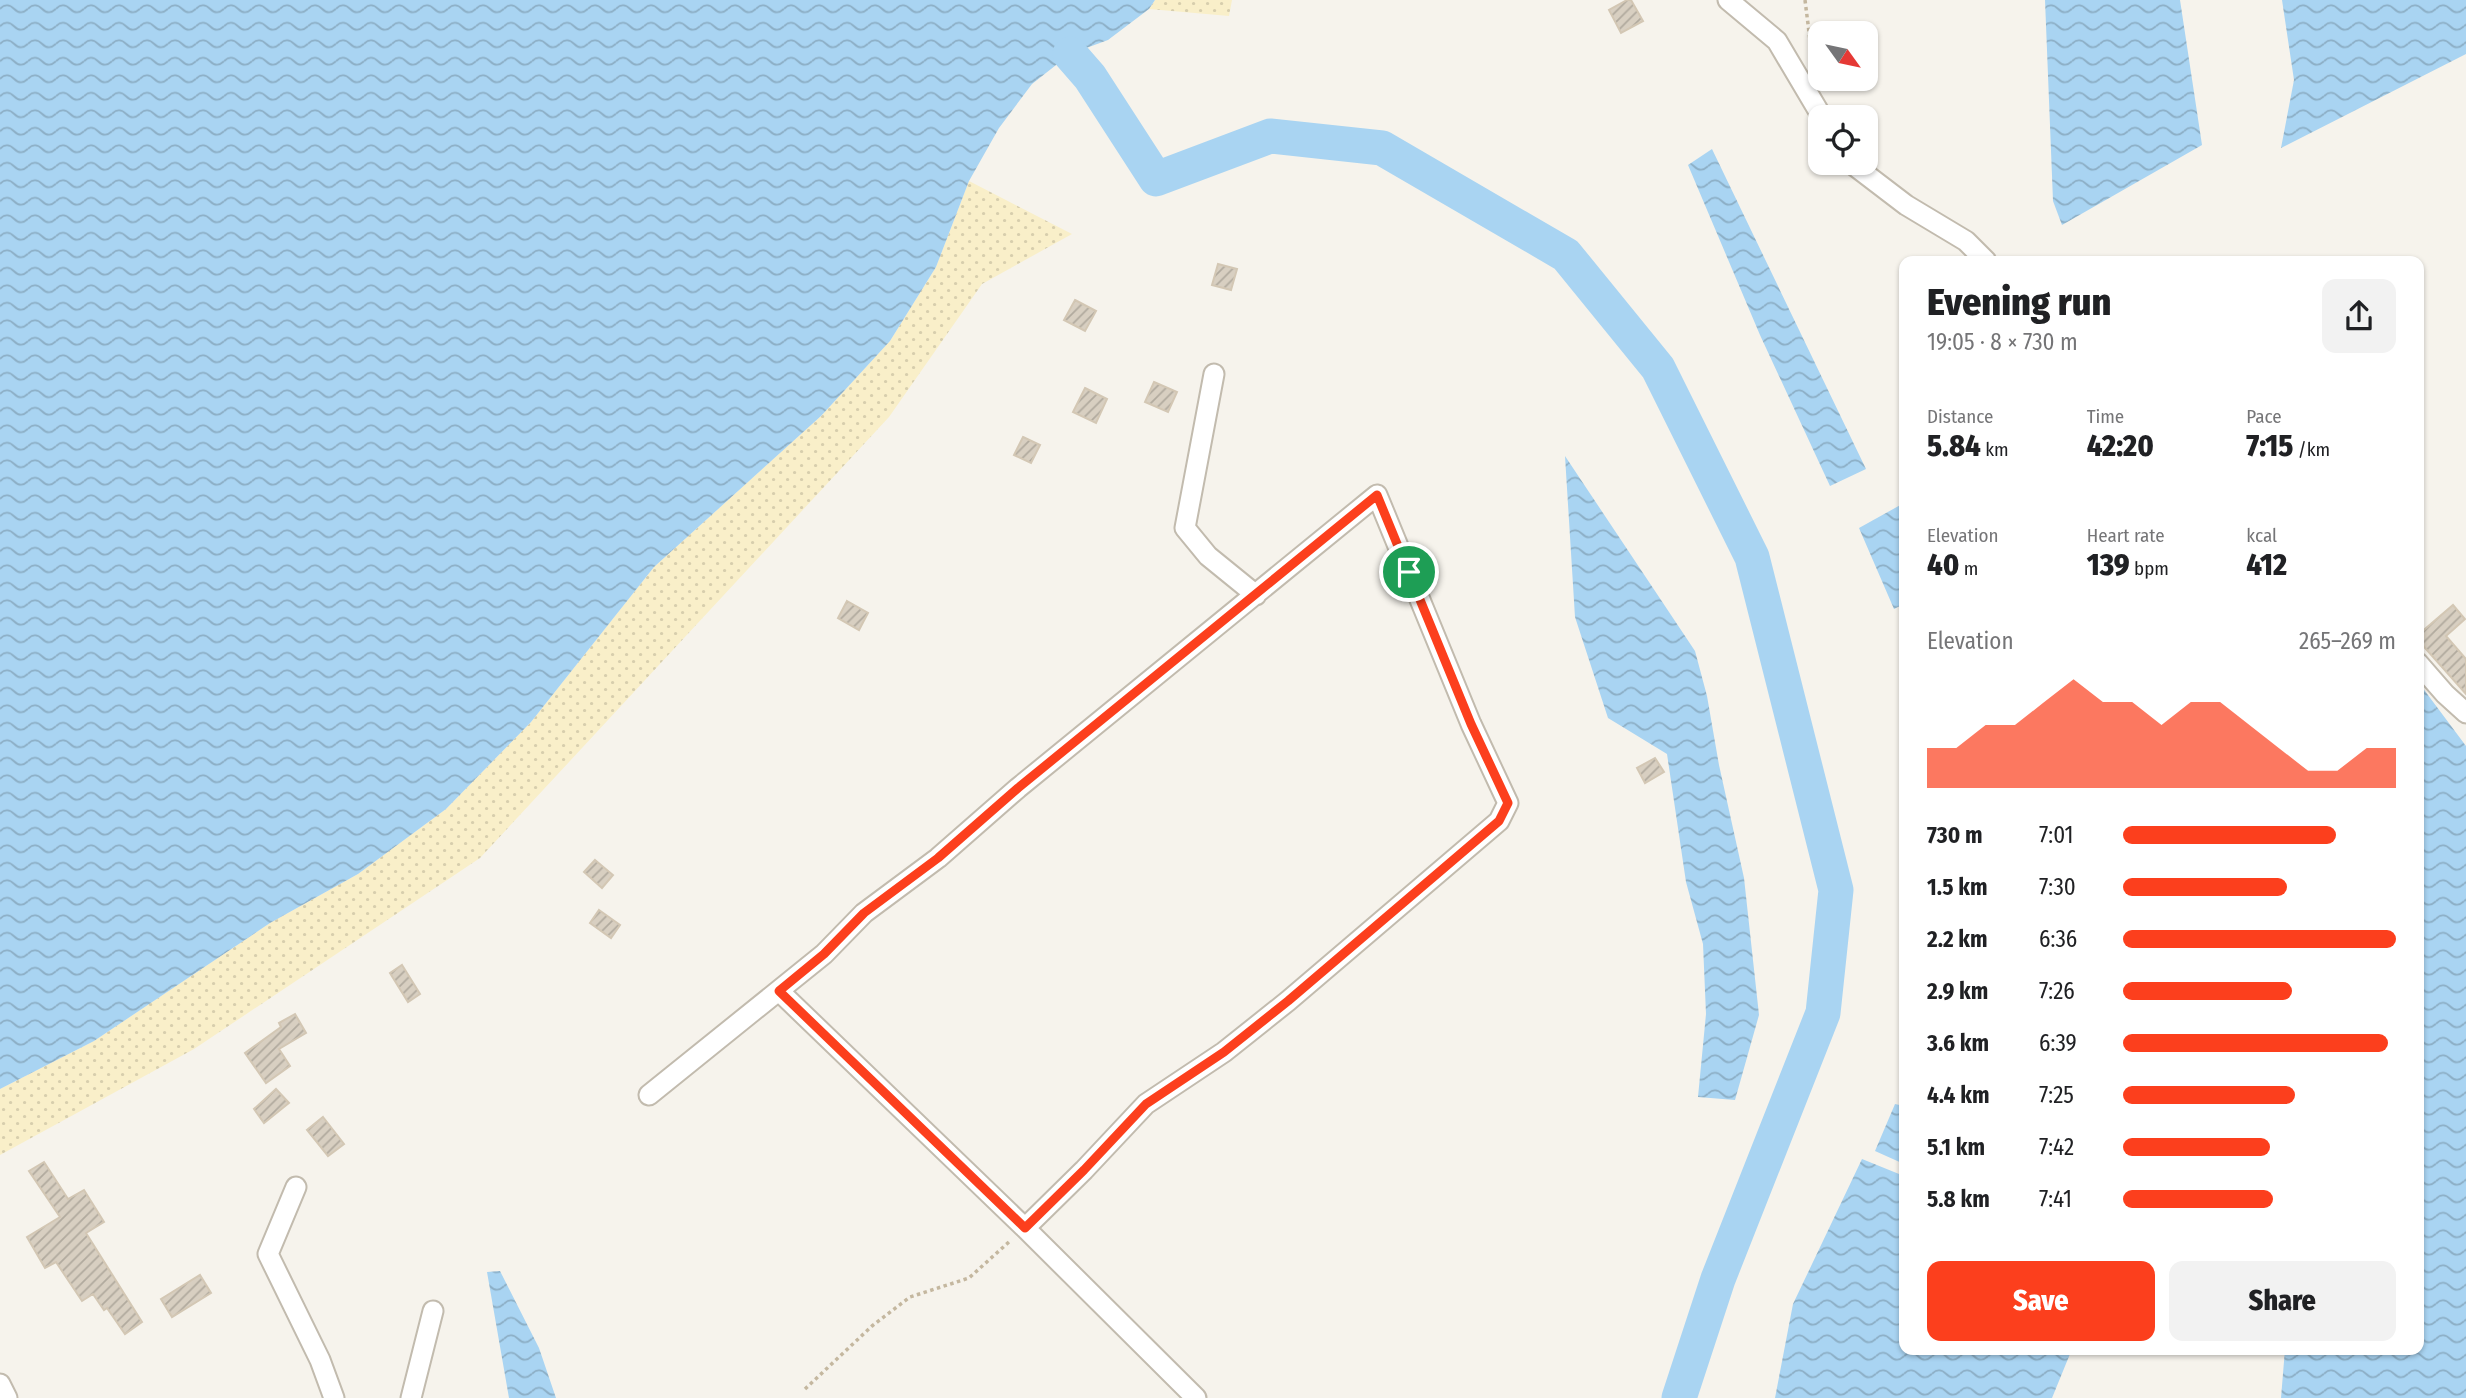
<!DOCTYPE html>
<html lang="en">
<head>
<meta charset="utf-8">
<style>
  body { margin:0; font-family:"Fira Sans Condensed",sans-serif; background:#f2f2f2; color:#202124; height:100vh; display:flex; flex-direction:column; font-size:26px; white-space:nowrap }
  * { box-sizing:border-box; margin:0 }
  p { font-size:23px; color:#757577 }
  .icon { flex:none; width:38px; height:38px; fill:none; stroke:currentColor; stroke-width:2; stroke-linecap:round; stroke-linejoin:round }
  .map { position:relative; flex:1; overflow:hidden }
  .details { position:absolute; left:1899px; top:256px; width:525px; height:1099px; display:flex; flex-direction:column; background:#fff; border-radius:14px; box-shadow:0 2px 5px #0004 }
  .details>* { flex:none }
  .needle { width:46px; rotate:123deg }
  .fabs { position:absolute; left:1808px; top:21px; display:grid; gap:14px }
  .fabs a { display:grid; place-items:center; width:70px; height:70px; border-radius:14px; background:#fff; box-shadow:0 2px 5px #0004; font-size:35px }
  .pin { position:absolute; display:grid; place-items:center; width:60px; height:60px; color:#fff; margin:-30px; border:4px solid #fff; border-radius:50%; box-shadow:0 2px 7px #0007 }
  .round { display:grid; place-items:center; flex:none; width:74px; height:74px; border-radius:14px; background:#f2f2f2 }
  .summary { display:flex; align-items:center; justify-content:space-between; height:119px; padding:0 28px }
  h1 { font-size:38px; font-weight:800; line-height:52px }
  .stats { display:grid; grid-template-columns:repeat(3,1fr); gap:10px; height:119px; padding:7px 28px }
  .stats div { display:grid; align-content:center }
  .stats b { font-size:30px; font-weight:800 }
  .stats small { font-size:19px; font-weight:400 }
  .stats p { font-size:19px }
  .chart { height:196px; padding:14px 28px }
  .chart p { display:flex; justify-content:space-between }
  .chart svg { width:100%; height:126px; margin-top:7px; fill:#fc3f1d; opacity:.7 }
  .primary-button { display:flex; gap:14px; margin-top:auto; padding:14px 28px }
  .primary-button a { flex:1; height:80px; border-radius:14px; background:#fc3f1d; color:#fff; font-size:28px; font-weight:800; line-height:80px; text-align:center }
  .primary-button a+a { background:#f2f2f2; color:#202124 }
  ul { padding:0 28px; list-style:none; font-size:23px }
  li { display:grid; grid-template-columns:112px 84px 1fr; align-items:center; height:52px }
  li i { height:18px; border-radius:9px; background:#fc3f1d }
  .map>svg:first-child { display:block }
  .sand { fill:url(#sand-dots) }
  .water { fill:url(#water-waves) }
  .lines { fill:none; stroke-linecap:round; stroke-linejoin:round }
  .river { stroke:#a9d4f2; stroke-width:35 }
  .building { fill:url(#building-hatch); stroke:#d3c7b4; stroke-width:2 }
  .minor-casing { stroke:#c2bbae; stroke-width:23 }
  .path { stroke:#c4b79f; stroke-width:3.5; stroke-dasharray:3.5 3.5; stroke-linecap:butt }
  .minor { stroke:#fff; stroke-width:19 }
  .route-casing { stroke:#fff; stroke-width:14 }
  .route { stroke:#fc3f1d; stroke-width:9 }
</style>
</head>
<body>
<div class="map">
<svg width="2466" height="1398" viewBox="0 0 2466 1398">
  <defs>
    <pattern id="sand-dots" width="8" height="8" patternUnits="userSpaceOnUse" patternTransform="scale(1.75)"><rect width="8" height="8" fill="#f9efc9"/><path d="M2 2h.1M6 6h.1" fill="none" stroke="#d7cead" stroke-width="1.8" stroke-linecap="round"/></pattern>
    <pattern id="water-waves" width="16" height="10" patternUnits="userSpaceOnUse" patternTransform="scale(1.75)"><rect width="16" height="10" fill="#a9d4f2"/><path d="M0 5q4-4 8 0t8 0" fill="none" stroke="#8caec5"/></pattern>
    <pattern id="building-hatch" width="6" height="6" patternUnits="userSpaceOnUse" patternTransform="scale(1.75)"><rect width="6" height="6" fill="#d8cfc1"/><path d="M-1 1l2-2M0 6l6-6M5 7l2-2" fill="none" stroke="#b1aa9e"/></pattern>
  </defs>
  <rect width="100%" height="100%" fill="#f6f3ec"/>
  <path class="sand" d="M1155,0h77l-3,16 -80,-7z
    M969,181l103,53 -90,50 -93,133 -409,441 -286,191 -194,106v-66l94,-48 176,-118 88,-49 88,-65 85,-87 123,-155 167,-151 69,-75 46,-74z"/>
  <path class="water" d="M0,0h1155l-6,9 -41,31 -38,14 -38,30 -33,44 -30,53 -33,86 -46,74 -69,75 -167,151 -123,155 -85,87 -88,65 -88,49 -176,118 -94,48z
    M2045,0h135l22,145 -140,80 -9,-24z
    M2282,0h184v54l-185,94 13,-68z
    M1712,149l154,320 -36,17 -70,-151 -72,-170z
    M1565,456l130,195 12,45 12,69 25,113 15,137 -24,85 -37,-3 8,-83 -3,-70 -17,-62 -19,-128 -59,-36 -33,-101z
    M1904,503v101l-10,5 -35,-81z
    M2419,683l47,63v652h-185l4,-49h133z
    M1895,1104l9,2v58l-29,-13z
    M1862,1159l42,17v173h168l-20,49h-277l18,-94z
    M500,1271l39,77 17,50h-47l-22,-126z"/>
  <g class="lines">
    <path class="river" d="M1070,54l20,23 66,102 114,-43 112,12 184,107 92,113 94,189 84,333 -13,123 -105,266 -39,119"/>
  </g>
  <path class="building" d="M1627,0h4l12,21 -22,12 -12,-23z
    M1218,264l19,5 -6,21 -19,-5z
    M1075,300l21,11 -11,20 -21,-11z
    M1154,382l23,10 -9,20 -23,-10z
    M1085,388l22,11 -11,24 -23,-11z
    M1023,437l17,8 -9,18 -17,-8z
    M847,601l21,12 -9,17 -21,-12z
    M2453,605l12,14 -19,17 20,23v35l-48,-54v-5z
    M1655,758l9,14 -19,11 -8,-15z
    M595,860l18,15 -11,13 -18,-16z
    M599,910l21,15 -9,13 -21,-15z
    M402,965l18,29 -12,8 -18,-29z
    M295,1014l11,19 -27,16 11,17 -24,17 -21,-30 36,-26 -2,-4z
    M276,1089l13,14 -25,20 -10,-14z
    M323,1117l21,27 -16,12 -21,-26z
    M44,1162l24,37 16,-9 20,32 -18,11 56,89 -17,12 -18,-26 -3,2 -11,-16 -11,7 -26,-39 -11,6 -18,-31 33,-20 -31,-46z
    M200,1275l11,18 -39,24 -11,-18z"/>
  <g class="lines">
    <g class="minor-casing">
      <path id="minor" d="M1728,0l49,41 45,76
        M1851,163l55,42 60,36 20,20
        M1214,374l-29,154 23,28 48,39
        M2418,663l27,31 21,19
        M779,991l246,237 171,170
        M649,1095l175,-141 40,-41 74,-55 80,-70 359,-293 94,229 37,79 -9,18 -211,180 -64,51 -78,52 -62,66 -59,58
        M296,1187l-28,67 52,106 14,38
        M0,1384l7,14
        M411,1398l22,-87"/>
    </g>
    <path class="path" d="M1805,0l8,64
      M805,1389l67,-63 38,-29 59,-19 41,-37"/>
    <use href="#minor" class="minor"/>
  </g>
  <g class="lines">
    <g class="route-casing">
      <path id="route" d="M1377,495l94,229 37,79 -9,18 -211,180 -64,51 -78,52 -62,66 -59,58 -246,-237 45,-37 40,-41 74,-55 80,-70z"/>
    </g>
    <use href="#route" class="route"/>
  </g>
</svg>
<div class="fabs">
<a><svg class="needle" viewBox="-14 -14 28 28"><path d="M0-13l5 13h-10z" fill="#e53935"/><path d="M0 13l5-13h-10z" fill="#757577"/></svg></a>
<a><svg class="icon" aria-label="locate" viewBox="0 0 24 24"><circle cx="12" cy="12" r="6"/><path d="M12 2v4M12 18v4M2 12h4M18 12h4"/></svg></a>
</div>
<div class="pin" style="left:1409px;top:572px;background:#1e9e55"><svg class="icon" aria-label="arrive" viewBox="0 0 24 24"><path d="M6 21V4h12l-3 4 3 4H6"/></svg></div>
<section class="details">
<div class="summary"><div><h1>Evening run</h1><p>19:05 · 8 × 730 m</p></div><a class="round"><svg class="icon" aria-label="share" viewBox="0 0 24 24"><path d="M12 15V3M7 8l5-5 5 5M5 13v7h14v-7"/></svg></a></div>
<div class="stats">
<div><p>Distance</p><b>5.84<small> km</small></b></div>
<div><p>Time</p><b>42:20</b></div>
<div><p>Pace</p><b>7:15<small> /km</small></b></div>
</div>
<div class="stats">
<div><p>Elevation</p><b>40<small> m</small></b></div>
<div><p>Heart rate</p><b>139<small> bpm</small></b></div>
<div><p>kcal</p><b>412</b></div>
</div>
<div class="chart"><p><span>Elevation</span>265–269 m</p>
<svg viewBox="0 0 160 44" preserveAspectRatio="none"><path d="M0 44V30L10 30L20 22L30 22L40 14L50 6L60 14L70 14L80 22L90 14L100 14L110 22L120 30L130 38L140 38L150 30L160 30V44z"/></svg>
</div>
<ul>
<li><b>730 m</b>7:01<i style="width:78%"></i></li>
<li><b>1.5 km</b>7:30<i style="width:60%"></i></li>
<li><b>2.2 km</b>6:36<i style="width:100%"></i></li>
<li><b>2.9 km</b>7:26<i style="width:62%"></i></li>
<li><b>3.6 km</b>6:39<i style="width:97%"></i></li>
<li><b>4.4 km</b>7:25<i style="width:63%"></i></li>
<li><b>5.1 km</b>7:42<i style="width:54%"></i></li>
<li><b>5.8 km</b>7:41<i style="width:55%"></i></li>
</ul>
<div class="primary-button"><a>Save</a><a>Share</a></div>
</section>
</div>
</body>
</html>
